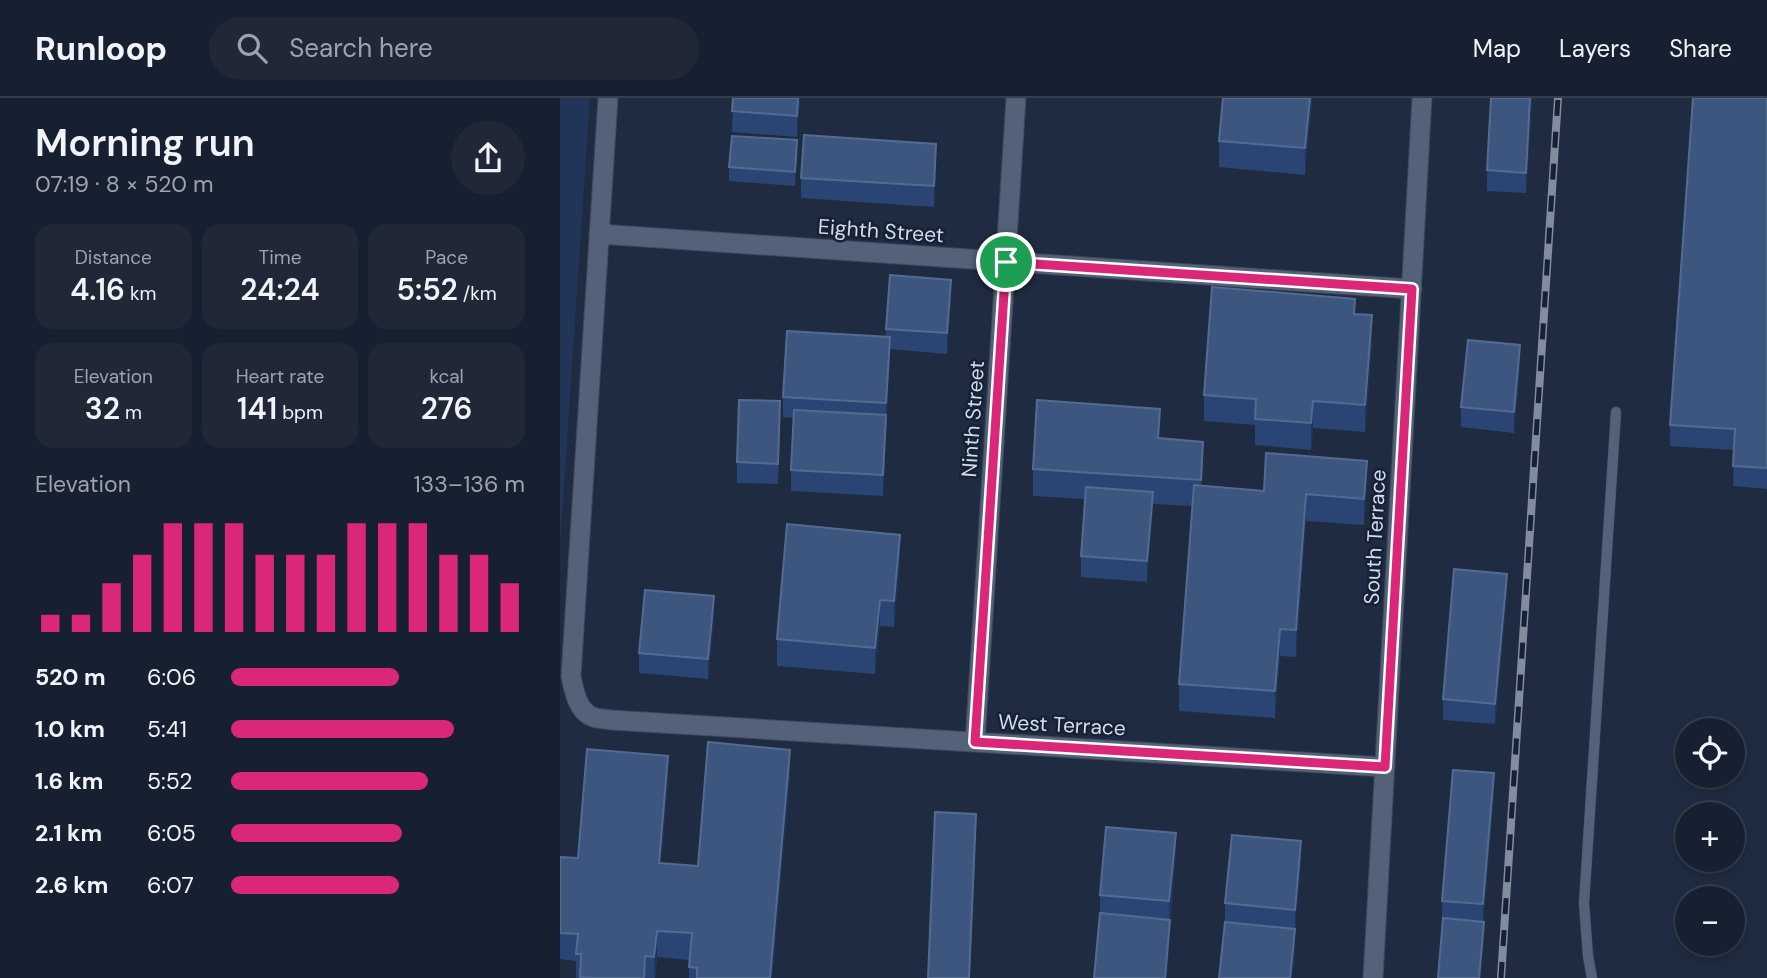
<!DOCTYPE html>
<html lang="en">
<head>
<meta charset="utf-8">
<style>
  body { margin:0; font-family:"DM Sans",sans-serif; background:#202838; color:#f1f3f6; height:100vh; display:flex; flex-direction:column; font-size:26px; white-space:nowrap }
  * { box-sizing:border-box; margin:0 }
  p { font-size:23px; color:#9ea3ab }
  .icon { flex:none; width:38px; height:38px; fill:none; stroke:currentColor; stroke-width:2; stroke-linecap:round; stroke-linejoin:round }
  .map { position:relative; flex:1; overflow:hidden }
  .sheet { display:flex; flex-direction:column; background:#172030; width:560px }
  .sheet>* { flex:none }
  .controls { position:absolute; left:1115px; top:620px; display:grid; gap:14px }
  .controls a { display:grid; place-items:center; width:70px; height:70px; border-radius:50%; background:#172030; box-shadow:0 4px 10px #0003,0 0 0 2px #363e4c; font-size:35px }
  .pin { position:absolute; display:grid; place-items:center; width:60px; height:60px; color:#fff; margin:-30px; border:4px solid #fff; border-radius:50%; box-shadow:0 2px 7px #0007 }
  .round { display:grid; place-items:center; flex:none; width:74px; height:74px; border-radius:37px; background:#202838 }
  .head { display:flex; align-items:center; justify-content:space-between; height:119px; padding:0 35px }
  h1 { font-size:38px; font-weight:600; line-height:52px }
  .stats { display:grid; grid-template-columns:repeat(3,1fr); gap:10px; height:119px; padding:7px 35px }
  .stats div { display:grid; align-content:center; border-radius:18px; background:#202838; text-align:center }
  .stats b { font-size:30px; font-weight:600 }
  .stats small { font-size:19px; font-weight:400 }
  .stats p { font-size:19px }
  .chart { height:196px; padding:14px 35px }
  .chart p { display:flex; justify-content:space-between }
  .chart svg { width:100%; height:126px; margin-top:7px; stroke:#db2777; stroke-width:6 }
  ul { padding:0 35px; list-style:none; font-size:23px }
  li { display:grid; grid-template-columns:112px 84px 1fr; align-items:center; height:52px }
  li i { height:18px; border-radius:9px; background:#db2777 }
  header { display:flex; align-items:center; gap:42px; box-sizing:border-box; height:98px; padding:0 35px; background:#172030; border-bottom:2px solid #363e4c }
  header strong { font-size:33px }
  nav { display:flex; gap:38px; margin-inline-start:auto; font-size:24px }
  .search { width:490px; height:63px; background:#202838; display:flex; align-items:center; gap:18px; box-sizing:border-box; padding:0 24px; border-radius:38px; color:#9ea3ab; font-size:26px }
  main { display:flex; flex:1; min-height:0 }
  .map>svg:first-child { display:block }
  .green { fill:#203558 }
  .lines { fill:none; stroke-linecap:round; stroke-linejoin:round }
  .lane-casing { stroke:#3d4759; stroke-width:11 }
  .street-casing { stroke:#3d4759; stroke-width:21 }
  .lane { stroke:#536179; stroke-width:10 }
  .street { stroke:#536179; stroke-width:19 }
  .rail-casing { stroke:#838c9d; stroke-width:8 }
  .rail { stroke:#152135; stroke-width:5; stroke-dasharray:16; stroke-linecap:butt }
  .wall { fill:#2a4574 }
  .shaded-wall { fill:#1e345a }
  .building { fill:#3c5680; stroke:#546b91; stroke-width:2 }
  .route-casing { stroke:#fff; stroke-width:14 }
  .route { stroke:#db2777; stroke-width:9 }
  .labels { text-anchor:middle; stroke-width:5; stroke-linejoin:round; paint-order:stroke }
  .street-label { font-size:21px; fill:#d4dce9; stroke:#152135 }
</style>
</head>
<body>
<header>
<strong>Runloop</strong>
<div class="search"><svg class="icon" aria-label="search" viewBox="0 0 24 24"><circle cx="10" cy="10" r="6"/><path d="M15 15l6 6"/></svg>Search here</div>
<nav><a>Map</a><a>Layers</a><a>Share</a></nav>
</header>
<main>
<section class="sheet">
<div class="head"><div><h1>Morning run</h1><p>07:19 · 8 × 520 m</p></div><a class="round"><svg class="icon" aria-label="share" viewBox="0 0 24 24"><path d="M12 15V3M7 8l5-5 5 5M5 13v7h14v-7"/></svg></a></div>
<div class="stats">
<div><p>Distance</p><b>4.16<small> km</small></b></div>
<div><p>Time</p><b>24:24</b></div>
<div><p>Pace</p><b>5:52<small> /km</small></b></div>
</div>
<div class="stats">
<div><p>Elevation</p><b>32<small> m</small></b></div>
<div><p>Heart rate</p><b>141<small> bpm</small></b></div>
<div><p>kcal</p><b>276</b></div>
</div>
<div class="chart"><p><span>Elevation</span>133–136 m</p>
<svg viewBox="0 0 160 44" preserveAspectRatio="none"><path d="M5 44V38M15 44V38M25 44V27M35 44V17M45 44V6M55 44V6M65 44V6M75 44V17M85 44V17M95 44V17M105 44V6M115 44V6M125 44V6M135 44V17M145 44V17M155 44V27"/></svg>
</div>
<ul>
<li><b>520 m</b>6:06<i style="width:57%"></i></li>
<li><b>1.0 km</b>5:41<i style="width:76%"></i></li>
<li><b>1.6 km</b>5:52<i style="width:67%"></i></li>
<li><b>2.1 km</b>6:05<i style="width:58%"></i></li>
<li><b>2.6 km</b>6:07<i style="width:57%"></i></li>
</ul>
</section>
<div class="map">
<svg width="1207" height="880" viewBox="0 0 1207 880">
  <rect width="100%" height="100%" fill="#1f2b40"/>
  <path class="green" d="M0,0h30l-30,447z"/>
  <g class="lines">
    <g class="lane-casing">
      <path id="lane" d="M1032,880l-4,-22 -4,-53 32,-491"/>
    </g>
    <g class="street-casing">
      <path id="street" d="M48,0l-37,578c3,14 6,35 22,41 6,2 13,2 18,3l774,47
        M39,136l813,55
        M415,644l41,-644
        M813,880l49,-880"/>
    </g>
    <use href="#lane" class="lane"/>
    <use href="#street" class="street"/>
    <g class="rail-casing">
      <path id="rail" d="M941,880l57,-880"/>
    </g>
    <use href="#rail" class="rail"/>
  </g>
  <path class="wall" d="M173,0h67l-3,39 -65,-5z
    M663,0h89l-7,77 -86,-8v-26z
    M931,0h41l-6,95 -39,-2v-21z
    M1207,0v391l-34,-3 1,-36 -64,-4v-21z
    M237,56l-2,32 -66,-5v-14z
    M376,66l-2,43 -133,-9v-20z
    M391,202l-4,54 -57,-5 -7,147 -92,-5v-21l3,-52 -11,-1v-20l103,-60v-8z
    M795,216l17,28 -7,90 -52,-4 -2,22 -56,-5v-20l-51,-4v-26z
    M960,268l-6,67 -53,-6v-20z
    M220,324l-2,62 -41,-1v-21z
    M599,341l44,29 -1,18 62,5 103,-4 -3,38 -58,-4 -10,136 -16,-1 -5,62 -96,-7v-27l14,-178 -40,-2 -6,78 -66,-5v-21l4,-57 -52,-3v-27z
    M340,463l-6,66 -14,-1 -5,48 -98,-8v-27z
    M947,496l-12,130 -52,-4v-21z
    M154,519l-6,62 -69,-6v-20z
    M230,678l-18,202h-83v-18l-32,-3 -2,21h-79v-17l-16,-2v-102l18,1 90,-76 -7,81 37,3z
    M934,696l-11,128 1,21 -42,-22v-20z
    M616,756l-6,66v20l-70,-26v-19z
    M741,764l-6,67v21l-3,28h-73l6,-56v-19z"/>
  <path class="shaded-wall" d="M238,0h2l-3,39v-21z
    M750,0h2l-7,77v-27z
    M970,0h2l-6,95v-20z
    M237,42v14l-2,32v-14z
    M376,46v20l-2,43v-21z
    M391,182v20l-4,54v-21z
    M812,217v27l-7,90v-27z
    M330,239v21l-4,65v-20z
    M960,247v21l-6,67v-21z
    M220,303v21l-2,62v-20z
    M753,303v27l-2,22v-27z
    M326,317v21l-3,60v-21z
    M643,344v26l-2,39v-27z
    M807,363v26l-3,38v-26z
    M593,394v21l-6,69v-21z
    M746,396v27l-10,136v-27z
    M340,437v26l-6,66v-26z
    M947,476v20l-12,130v-20z
    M154,498v21l-6,62v-20z
    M320,502v26l-5,48v-26z
    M720,531v27l-5,62v-27z
    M230,652v26l-18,202h-2z
    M108,658v26l-9,107v-26z
    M934,675v21l-11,131v-21z
    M416,716v26l-6,138h-1z
    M616,735v21l-7,68v-21z
    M741,743v21l-6,68v-20z
    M610,822v20l-3,38h-2z
    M924,824v21l-3,35h-2z
    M735,831v21l-3,28h-2z
    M97,833v26l-3,21v-21z"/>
  <path class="building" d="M173,0h65l-1,18 -65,-5z
    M663,0h87l-5,50 -86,-7z
    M931,0h39l-4,75 -39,-3z
    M1133,0h74v370l-34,-2 2,-37 -65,-4z
    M244,37l132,9 -2,42 -133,-8z
    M172,38l65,4 -2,32 -66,-5z
    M330,177l61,5 -4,53 -61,-4z
    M652,189l143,12 -1,15 18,1 -7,90 -52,-4 -2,22 -56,-4 1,-20 -52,-4z
    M227,233l103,6 -4,66 -103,-6z
    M908,242l52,5 -6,67 -53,-5z
    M179,302l41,1 -2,63 -41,-2z
    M477,302l123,9 -2,29 45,4 -2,38 -168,-11z
    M234,312l92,5 -3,60 -92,-5z
    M706,355l101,8 -3,38 -58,-5 -10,136 -16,-1 -5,62 -96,-7 15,-199 70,6z
    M526,389l67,5 -6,69 -66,-5z
    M227,426l113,11 -6,66 -14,-1 -5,48 -98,-9z
    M894,471l53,5 -12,130 -52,-5z
    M85,492l69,6 -6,63 -69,-6z
    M148,644l82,8 -20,228h-73v-10l-8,-1 3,-34 -35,-2 -3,26 -9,-1 -1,22h-48l-16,-1 1,-23h-5l2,-20 -18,-1v-76l18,1 9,-109 81,7 -9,107 39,3z
    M893,672l41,3 -11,131 -41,-3z
    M375,714l41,2 -7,164h-41z
    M546,729l70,6 -7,68 -69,-6z
    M672,737l69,6 -6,69 -70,-7z
    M540,815l70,7 -5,58h-71z
    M883,820l41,4 -5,56h-41z
    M665,824l70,7 -5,49h-71z"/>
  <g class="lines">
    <g class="route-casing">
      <path id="route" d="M446,164l406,27 -27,478 -410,-25z"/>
    </g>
    <use href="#route" class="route"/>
  </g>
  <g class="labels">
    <g class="street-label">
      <text transform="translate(321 133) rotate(4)" y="7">Eighth Street</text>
      <text transform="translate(413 321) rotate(-86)" y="7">Ninth Street</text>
      <text transform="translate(815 439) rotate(-87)" y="7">South Terrace</text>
      <text transform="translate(502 627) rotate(3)" y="7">West Terrace</text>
    </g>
  </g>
</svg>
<div class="controls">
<a><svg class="icon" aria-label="locate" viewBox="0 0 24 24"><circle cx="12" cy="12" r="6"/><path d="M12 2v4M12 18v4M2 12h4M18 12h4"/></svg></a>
<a>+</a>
<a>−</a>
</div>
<div class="pin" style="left:446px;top:164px;background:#1e9e55"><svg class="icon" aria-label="arrive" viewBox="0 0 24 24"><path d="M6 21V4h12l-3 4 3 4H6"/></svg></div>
</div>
</main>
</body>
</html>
